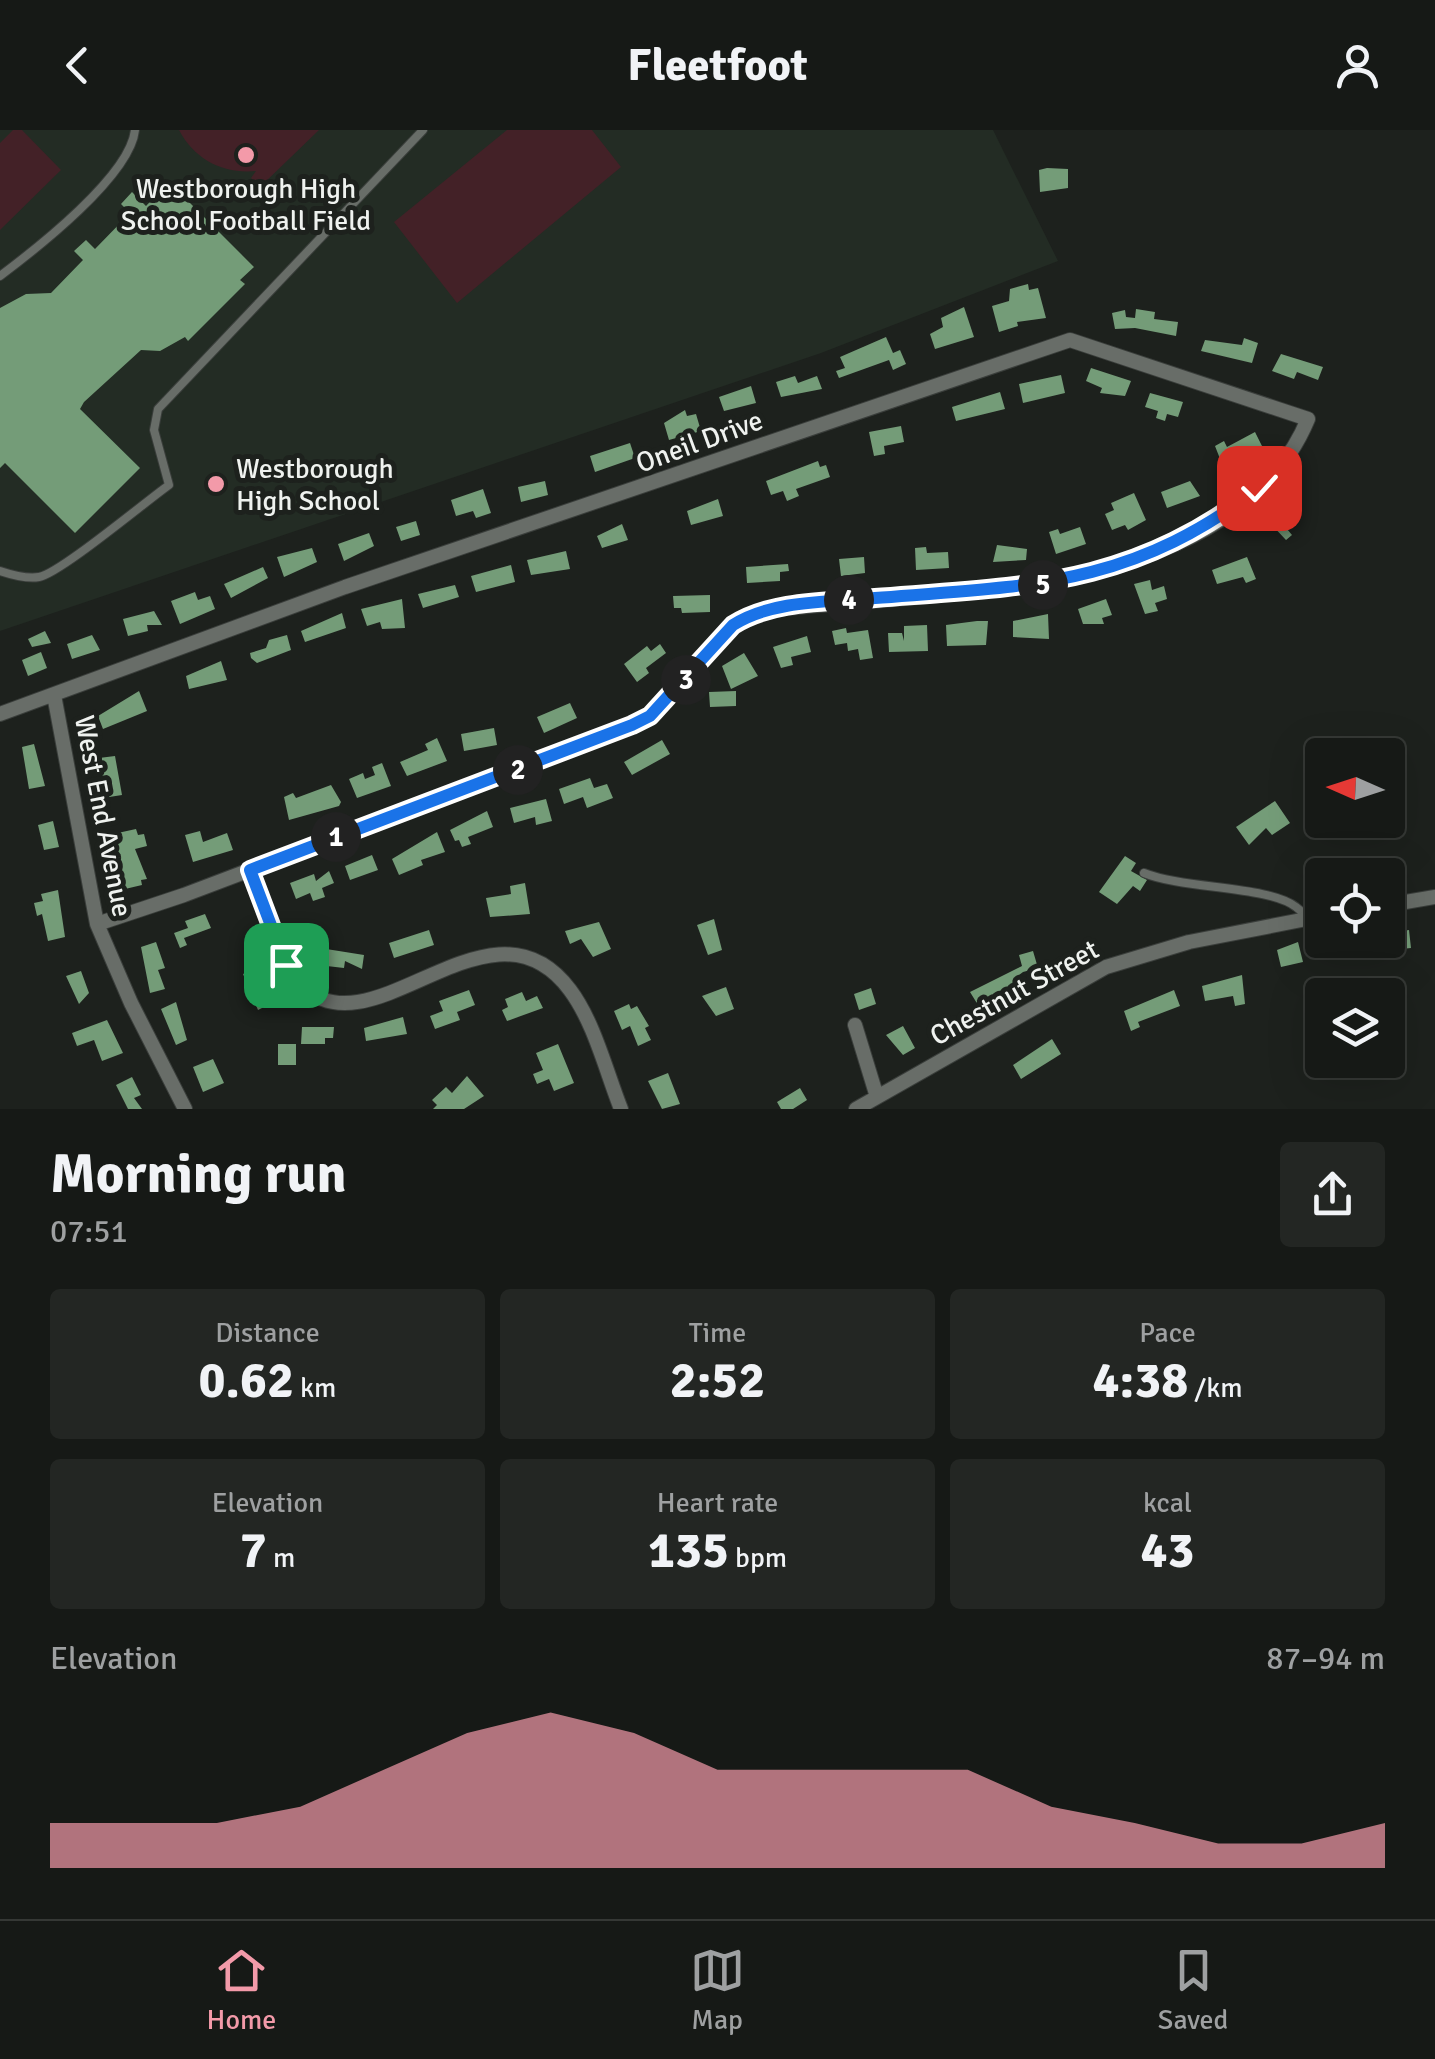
<!DOCTYPE html>
<html lang="en">
<head>
<meta charset="utf-8">
<style>
  body { margin:0; font-family:Signika,sans-serif; background:#232623; color:#f1f3f6; height:100vh; display:flex; flex-direction:column; font-size:38px; white-space:nowrap }
  * { box-sizing:border-box; margin:0 }
  p { font-size:32px; color:#9ea0a1 }
  .icon { flex:none; width:55px; height:55px; fill:none; stroke:currentColor; stroke-width:2; stroke-linecap:round; stroke-linejoin:round }
  .map { position:relative; height:979px; overflow:hidden }
  .panel { display:flex; flex-direction:column; background:#161916; flex:1 }
  .panel>* { flex:none }
  .needle { width:65px; rotate:273deg }
  .buttons { position:absolute; left:1305px; top:608px; display:grid; gap:20px }
  .buttons a { display:grid; place-items:center; width:100px; height:100px; border-radius:10px; background:#161916; box-shadow:0 10px 40px #0002,0 0 0 2px #353835; font-size:50px }
  .pin { position:absolute; display:grid; place-items:center; width:85px; height:85px; color:#fff; margin:-42px; border-radius:20px; box-shadow:0 5px 15px #0006 }
  .km { position:absolute; width:50px; height:50px; margin:-25px; border-radius:50%; background:#222; color:#fff; font-size:28px; line-height:50px; text-align:center }
  .round { display:grid; place-items:center; flex:none; width:105px; height:105px; border-radius:10px; background:#232623 }
  .head { display:flex; align-items:center; justify-content:space-between; height:170px; padding:0 50px }
  h1 { font-size:55px; font-weight:700; line-height:75px }
  .figures { display:grid; grid-template-columns:repeat(3,1fr); gap:15px; height:170px; padding:10px 50px }
  .figures div { display:grid; align-content:center; border-radius:10px; background:#232623; text-align:center }
  .figures b { font-size:50px; font-weight:700 }
  .figures small { font-size:28px; font-weight:400 }
  .figures p { font-size:28px }
  .chart { height:280px; padding:20px 50px }
  .chart p { display:flex; justify-content:space-between }
  .chart svg { width:100%; height:180px; margin-top:10px; fill:#f39aa9; opacity:.7 }
  header { display:flex; justify-content:space-between; align-items:center; height:130px; padding:0 50px; background:#161916; font-size:45px; font-weight:700 }
  .tabs { display:flex; justify-content:space-around; align-items:center; height:140px; border-top:2px solid #353835; background:#161916; font-size:28px; color:#9ea0a1 }
  .tabs a { display:grid; justify-items:center; gap:5px }
  .tabs .selected { color:#f39aa9 }
  .map>svg:first-child { display:block }
  .built { fill:#232c24 }
  .green { fill:#432127 }
  .building { fill:#749c78 }
  .lines { fill:none; stroke-linecap:round; stroke-linejoin:round }
  .lane-casing { stroke:#3a3e3b; stroke-width:10 }
  .street-casing { stroke:#3a3e3b; stroke-width:16 }
  .lane { stroke:#686d68; stroke-width:8 }
  .street { stroke:#686d68; stroke-width:14 }
  .route-casing { stroke:#fff; stroke-width:20 }
  .route { stroke:#1a73e8; stroke-width:12 }
  .poi-dot { fill:#f39aa9; stroke:#1d211d; stroke-width:4 }
  .labels { text-anchor:middle; stroke-width:10; stroke-linejoin:round; paint-order:stroke }
  .poi-label { font-size:28px; fill:#eff2ef; stroke:#1d211d }
  .street-label { font-size:28px; fill:#eff2ef; stroke:#1d211d }
</style>
</head>
<body>
<header><svg class="icon" aria-label="back" viewBox="0 0 24 24"><path d="M15 5l-7 7 7 7"/></svg>Fleetfoot<svg class="icon" aria-label="person" viewBox="0 0 24 24"><circle cx="12" cy="8" r="4"/><path d="M4 21q1-7 8-7t8 7"/></svg></header>
<div class="map">
<svg width="1435" height="979" viewBox="0 0 1435 979">
  <rect width="100%" height="100%" fill="#1d211d"/>
  <path class="built" d="M0,0h993l65,131 -237,92 -821,278z"/>
  <path class="green" d="M13,0h9l39,40 -61,60v-87z
    M179,0h140l-59,57 -9,-9 5,-7c-33,3 -61,-11 -77,-41z
    M507,0h85l29,37 -164,136 -63,-81z"/>
  <path class="building" d="M1047,38l21,1v19l-28,4 -1,-22z
    M169,52l85,85 -14,13 5,4 -57,57 -3,-4 -25,14 -19,-1 -57,52 -4,7 60,59 -65,65 -70,-70 -5,5v-160l26,-14 25,-1 32,-33 -9,-9 12,-11 9,9 35,-36 -9,-9 11,-12 14,14z
    M1028,154l1,6 9,-2 8,30 -29,4 1,4 -19,6 -7,-26 17,-5 1,-12z
    M964,177l10,30 -39,12 -5,-15 13,-7 -2,-9z
    M1136,179l19,3 -1,7 24,3 -2,14 -41,-8 -20,1 -3,-16 13,-3 1,7 9,1z
    M886,207l7,16 7,-3 6,14 -13,6 -4,-10 -50,18 -3,-7 9,-3 -5,-11z
    M1244,208l14,5 -6,20 -51,-12 4,-11 37,5z
    M1281,224l42,13 -5,13 -21,-8 -3,7 -22,-8z
    M1091,238l40,13 -6,15 -25,-3 2,-5 -16,-7z
    M1061,245l4,18 -42,10 -4,-19z
    M795,246l3,7 19,-7 5,13 -41,8 -5,-15z
    M751,256l5,17 -32,8 -5,-14z
    M1000,262l5,17 -49,12 -4,-14z
    M1150,263l33,9 -5,15 -11,-3 -2,7 -9,-3 2,-7 -13,-4z
    M685,280l2,6 9,-2 5,17 -32,9 -5,-17z
    M901,296l3,16 -20,4 1,8 -11,2 -5,-24z
    M1255,302l7,14 -36,28 -11,-28 9,-5 3,6z
    M630,313l5,15 -40,14 -5,-16z
    M818,331l2,6 6,-2 4,12 -34,12 3,7 -12,5 -4,-10 -12,4 -5,-14z
    M545,351l3,14 -27,7 -3,-15z
    M1190,351l10,15 -33,12 -6,-16z
    M483,359l8,24 -15,5 -3,-7 -17,5 -5,-16z
    M1134,363l12,27 -18,10 -3,-5 -13,5 -7,-16 9,-4 -3,-7z
    M718,369l5,17 -32,9 -4,-14z
    M1287,376l11,12 -11,11 5,6 -6,5 -16,-17z
    M416,391l4,14 -19,6 -5,-14z
    M622,394l6,16 -26,8 -5,-12z
    M1080,397l6,17 -30,10 -7,-22 9,-3 2,5z
    M369,403l5,13 -30,15 -6,-17z
    M997,415l30,4 -1,11 -33,2z
    M926,417l1,6 21,-1 1,16 -33,2 -1,-22z
    M312,418l5,14 -33,15 -7,-20z
    M566,421l4,18 -39,6 -4,-15z
    M864,427l1,16 -24,3 -2,-17z
    M1247,427l9,22 -10,4 -3,-6 -26,7 -5,-14z
    M788,434l1,7 -9,1v9l-33,2 -1,-16z
    M511,435l4,17 -39,10 -5,-16z
    M263,437l5,11 -37,20 -7,-14z
    M1150,450l2,10 12,-4 3,13 -12,4 3,8 -13,3 -11,-30z
    M455,455l4,12 -36,11 -5,-14z
    M195,462l3,8 12,-4 5,13 -35,15 -9,-23z
    M710,465v17l-28,1 -1,-5h-7l-1,-12z
    M402,469l3,29 -23,1 -2,-7 -13,4 -6,-17z
    M1106,469l6,16 -10,3 2,6h-21l-5,-15z
    M154,481l8,14h-15l1,6 -20,5 -5,-17z
    M342,483l4,15 -41,14 -4,-11z
    M1048,484l1,25 -36,-2v-16z
    M977,491h11l-2,24 -39,1 -1,-21z
    M927,495l1,26 -39,1 -1,-19h14l2,8v-15z
    M846,498l1,5 21,-3 5,28 -13,2 -2,-11 -10,2 -1,-8 -12,2 -3,-14z
    M45,501l6,12 -19,4 -4,-8z
    M92,505l8,15 -28,9 -5,-15z
    M287,505l4,15 -34,13 -6,-5 -1,-5 16,-5 3,-8z
    M807,506l4,16 -20,5 2,8 -12,3 -8,-21z
    M660,514l6,9 -20,15 3,5 -12,9 -13,-18 23,-18 4,5z
    M41,522l6,16 -19,8 -6,-16z
    M744,523l14,23 -27,13 -9,-23z
    M221,531l6,19 -38,9 -3,-13z
    M139,561l8,20 -44,18 -5,-13z
    M736,561v15l-26,1 -1,-15z
    M570,573l7,15 -33,15 -7,-16z
    M494,598l3,17 -33,6 -3,-17z
    M437,608l10,23 -40,15 -7,-14 28,-12 -3,-6z
    M662,610l8,14 -38,21 -8,-13z
    M34,614l11,42 -16,3 -7,-42z
    M115,626l7,39 -19,3 -2,-14 11,-1 -1,-5 -8,1 -4,-21z
    M382,633l9,23 -34,12 -8,-19 14,-6 2,6 10,-4 -3,-8z
    M590,648l4,10 13,-4 6,14 -26,10 -4,-11 -19,7 -5,-15z
    M331,655l10,17 -2,4 -50,14 -5,-23 9,-4 3,5z
    M546,669l6,22 -16,4 -1,-8 -21,6 -4,-15z
    M1275,671l15,22 -18,12 -6,-7 -17,17 -13,-18z
    M487,681l6,16 -25,10 3,7 -9,3 -3,-7 -4,1 -5,-11z
    M53,691l6,26 -15,3 -6,-25z
    M136,699l2,6 6,-1 3,12 -12,3 12,30 -6,1 1,5 -17,4 -12,-55z
    M200,701l3,11 24,-9 6,17 -40,12 -8,-27z
    M437,702l8,20 -24,8 2,5 -24,10 -7,-16z
    M372,725l6,15 -28,10 -5,-14z
    M1125,726l11,7 -5,8 16,9 -7,11 -7,-5 -16,18 -18,-12z
    M329,741l5,12 -12,5 3,9 -12,4 -3,-8 -14,6 -6,-16 24,-9 2,7z
    M525,753l5,31 -40,3 -4,-19 25,-4 -1,-8z
    M58,760l7,47 -17,4 -6,-27 -5,2 -3,-13 9,-2 -2,-7z
    M205,784l6,14 -27,10 3,7 -7,3 -6,-15 14,-5 -3,-7z
    M714,789l8,31 -14,5 -11,-30z
    M599,792l12,27 -18,8 -12,-18 -11,5 -5,-13z
    M429,800l5,15 -40,13 -5,-15z
    M1409,800l2,18 -30,3 -1,-11h8v-7z
    M156,812l9,26 -7,2 7,19 -15,4 -9,-46z
    M1298,812l5,20 -22,5 -4,-17z
    M320,818l44,7 -2,14 -17,-8 -1,7 -26,-3z
    M1033,821l5,17 -15,4 -4,3 2,5 -43,25 -8,-13 52,-26 -3,-11z
    M255,838l19,34 -16,8 -15,-36z
    M81,841l8,22 -10,11 -13,-28z
    M1242,845l3,29 -10,2 -2,-10 -28,5 -3,-15z
    M726,857l8,22 -18,7 -14,-20z
    M871,858l5,16 -17,6 -5,-16z
    M469,860l6,15 -18,7 3,8 -25,9 -5,-13 13,-5 -4,-10z
    M1174,860l6,16 -42,16 2,5 -9,4 -7,-20z
    M522,862l4,9 11,-5 6,12 -36,13 -5,-11 6,-3 -3,-8z
    M176,872l11,38 -11,5 -15,-36z
    M629,874l2,5 6,-3 12,20 -4,2 6,12 -13,6 -8,-20 -8,4 -8,-19z
    M403,887l4,17 -41,7 -2,-13z
    M107,890l16,33 -21,8 -8,-21 -17,6 -5,-13z
    M903,896l12,22 -12,7 -17,-20z
    M302,897h32l-1,11h-8v6h-24z
    M1052,909l9,15 -40,25 -8,-14z
    M278,914h18v21h-18z
    M558,914l16,39 -20,8 -5,-12 -12,5 -4,-10 10,-4 -7,-17z
    M213,929l11,24 -21,9 -10,-25z
    M668,943l12,31 -18,5 -14,-28z
    M467,946l17,20 -20,13h-31l4,-4 -5,-5 14,-13 6,6z
    M132,947l9,18 -7,3 8,11h-14l-12,-24z
    M800,958l7,12 -14,9h-12l-4,-7z"/>
  <g class="lines">
    <g class="lane-casing">
      <path id="lane" d="M0,146c36,-27 130,-100 135,-146
        M0,441c12,4 27,8 39,6 20,-3 106,-75 130,-92l-15,-55 4,-21 265,-279
        M1144,743c39,16 126,13 152,34 14,10 21,30 29,46"/>
    </g>
    <g class="street-casing">
      <path id="street" d="M54,565l43,229 34,79 54,106
        M0,584l345,-127 725,-247 238,79c-78,187 -382,171 -549,192 -54,22 -74,88 -127,114l-448,170 -87,29
        M250,739c14,37 24,91 53,118 72,67 188,-103 267,3 24,32 36,81 51,119
        M1388,775l47,-8
        M855,895l22,72
        M856,979l250,-142 83,-25 133,-26"/>
    </g>
    <use href="#lane" class="lane"/>
    <use href="#street" class="street"/>
  </g>
  <g class="lines">
    <g class="route-casing">
      <path id="route" d="M286,835l-36,-95 382,-145 18,-9 83,-91c39,-25 96,-23 142,-27 154,-12 255,-11 384,-110"/>
    </g>
    <use href="#route" class="route"/>
  </g>
  <g class="poi-dot">
    <circle cx="246" cy="25" r="10"/>
    <circle cx="216" cy="354" r="10"/>
  </g>
  <g class="labels">
    <g class="poi-label">
      <text x="246" y="68">Westborough High<tspan x="246" dy="32">School Football Field</tspan></text>
      <text x="236" y="348" text-anchor="start">Westborough<tspan x="236" dy="32">High School</tspan></text>
    </g>
    <g class="street-label">
      <text transform="translate(699 311) rotate(-20)" y="10">Oneil Drive</text>
      <text transform="translate(104 686) rotate(79)" y="10">West End Avenue</text>
      <text transform="translate(1014 862) rotate(-29)" y="10">Chestnut Street</text>
    </g>
  </g>
</svg>
<div class="buttons">
<a><svg class="needle" viewBox="-14 -14 28 28"><path d="M0-13l5 13h-10z" fill="#e53935"/><path d="M0 13l5-13h-10z" fill="#9ea0a1"/></svg></a>
<a><svg class="icon" aria-label="locate" viewBox="0 0 24 24"><circle cx="12" cy="12" r="6"/><path d="M12 2v4M12 18v4M2 12h4M18 12h4"/></svg></a>
<a><svg class="icon" aria-label="layers" viewBox="0 0 24 24"><path d="M12 4l9 5-9 5-9-5zM3 14l9 5 9-5"/></svg></a>
</div>
<div class="pin" style="left:286px;top:835px;background:#1e9e55"><svg class="icon" aria-label="arrive" viewBox="0 0 24 24"><path d="M6 21V4h12l-3 4 3 4H6"/></svg></div>
<div class="pin" style="left:1259px;top:358px;background:#d93025"><svg class="icon" aria-label="check" viewBox="0 0 24 24"><path d="M5 12l5 5 9-10"/></svg></div>
<b class="km" style="left:336px;top:707px">1</b>
<b class="km" style="left:518px;top:640px">2</b>
<b class="km" style="left:686px;top:550px">3</b>
<b class="km" style="left:849px;top:470px">4</b>
<b class="km" style="left:1043px;top:455px">5</b>
</div>
<section class="panel">
<div class="head"><div><h1>Morning run</h1><p>07:51</p></div><a class="round"><svg class="icon" aria-label="share" viewBox="0 0 24 24"><path d="M12 15V3M7 8l5-5 5 5M5 13v7h14v-7"/></svg></a></div>
<div class="figures">
<div><p>Distance</p><b>0.62<small> km</small></b></div>
<div><p>Time</p><b>2:52</b></div>
<div><p>Pace</p><b>4:38<small> /km</small></b></div>
</div>
<div class="figures">
<div><p>Elevation</p><b>7<small> m</small></b></div>
<div><p>Heart rate</p><b>135<small> bpm</small></b></div>
<div><p>kcal</p><b>43</b></div>
</div>
<div class="chart"><p><span>Elevation</span>87–94 m</p>
<svg viewBox="0 0 160 44" preserveAspectRatio="none"><path d="M0 44V33L10 33L20 33L30 29L40 20L50 11L60 6L70 11L80 20L90 20L100 20L110 20L120 29L130 33L140 38L150 38L160 33V44z"/></svg>
</div>
</section>
<nav class="tabs">
<a class="selected"><svg class="icon" aria-label="home" viewBox="0 0 24 24"><path d="M3 11l9-7 9 7M6 9v11h12V9"/></svg>Home</a>
<a><svg class="icon" aria-label="map" viewBox="0 0 24 24"><path d="M3 6l6-2 6 2 6-2v14l-6 2-6-2-6 2zM9 4v14M15 6v14"/></svg>Map</a>
<a><svg class="icon" aria-label="saved" viewBox="0 0 24 24"><path d="M7 4h10v16l-5-4-5 4z"/></svg>Saved</a>
</nav>
</body>
</html>
